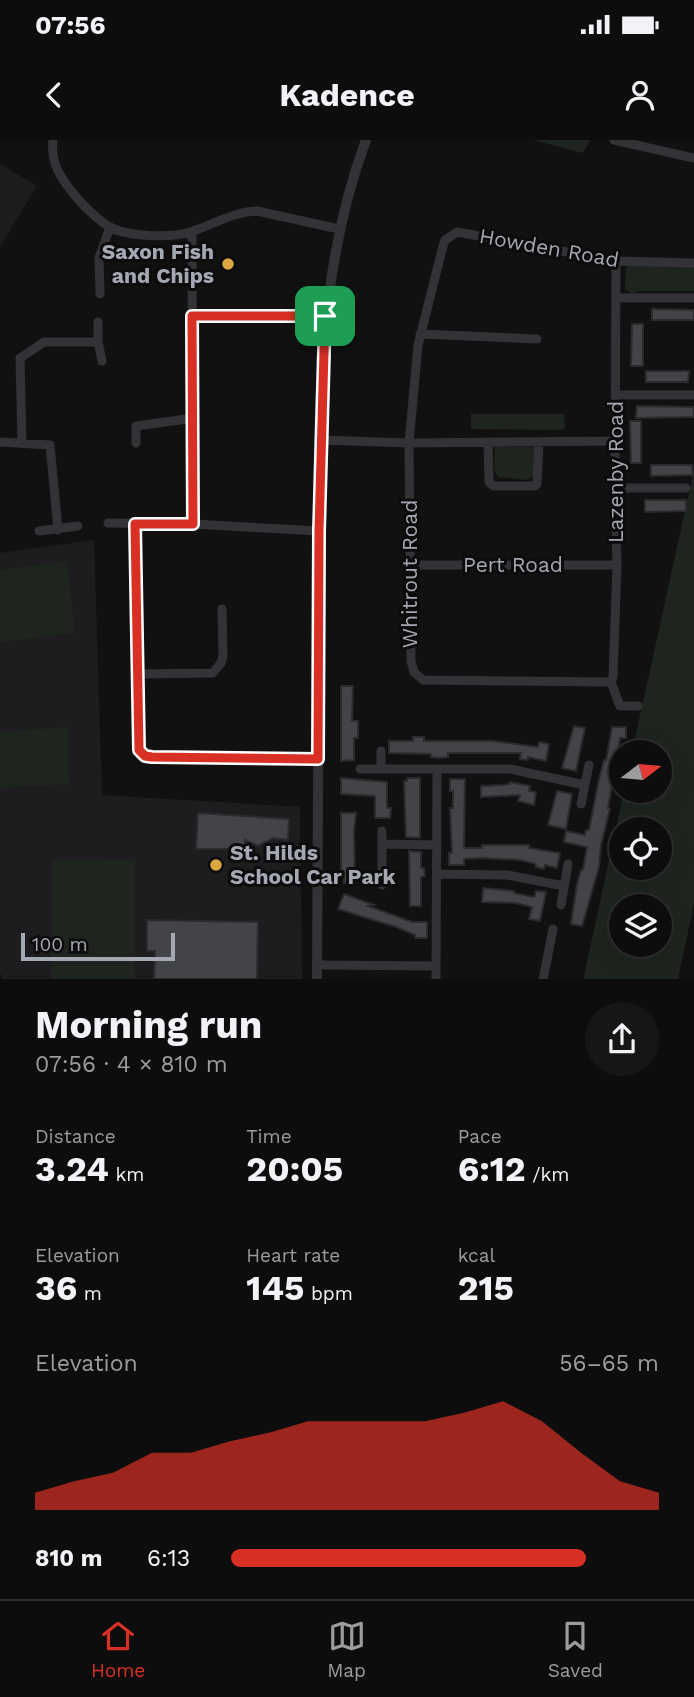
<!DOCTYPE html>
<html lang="en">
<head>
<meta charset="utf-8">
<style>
  body { margin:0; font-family:"Work Sans",sans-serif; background:#161617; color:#f1f3f6; height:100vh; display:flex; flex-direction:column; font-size:26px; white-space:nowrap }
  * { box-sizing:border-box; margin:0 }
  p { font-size:23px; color:#9a9c9e }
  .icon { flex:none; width:38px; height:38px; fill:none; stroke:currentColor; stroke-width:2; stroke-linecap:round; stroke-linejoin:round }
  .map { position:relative; height:839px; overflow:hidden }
  .details { display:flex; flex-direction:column; background:#0d0d0e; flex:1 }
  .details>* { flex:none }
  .needle { width:46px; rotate:74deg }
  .tools { position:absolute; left:609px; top:600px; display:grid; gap:14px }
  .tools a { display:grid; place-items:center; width:63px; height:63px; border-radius:50%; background:#0d0d0e; box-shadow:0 7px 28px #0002,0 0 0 2px #2d2d2e; font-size:35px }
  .scale { position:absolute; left:21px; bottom:18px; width:154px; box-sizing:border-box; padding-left:7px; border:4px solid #a4a8b2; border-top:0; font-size:19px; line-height:24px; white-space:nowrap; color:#a4a8b2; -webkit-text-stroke:5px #0c0c0d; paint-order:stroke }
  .pin { position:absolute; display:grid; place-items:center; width:60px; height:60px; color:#fff; margin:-30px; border-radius:14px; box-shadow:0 4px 10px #0006 }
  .round { display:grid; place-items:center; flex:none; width:74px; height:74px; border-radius:37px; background:#161617 }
  .overview { display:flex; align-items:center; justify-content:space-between; height:119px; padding:0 35px }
  h1 { font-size:38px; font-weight:700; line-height:52px }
  .metrics { display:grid; grid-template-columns:repeat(3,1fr); gap:10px; height:119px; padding:7px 35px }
  .metrics div { display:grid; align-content:center }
  .metrics b { font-size:35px; font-weight:700 }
  .metrics small { font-size:19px; font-weight:400 }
  .metrics p { font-size:19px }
  .chart { height:196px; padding:14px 35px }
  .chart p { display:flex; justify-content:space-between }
  .chart svg { width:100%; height:126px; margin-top:7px; fill:#d93025; opacity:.7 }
  ul { padding:0 35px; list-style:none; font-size:23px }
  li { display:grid; grid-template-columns:112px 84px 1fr; align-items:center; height:52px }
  li i { height:18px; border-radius:9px; background:#d93025 }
  .status { display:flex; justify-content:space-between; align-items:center; height:49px; padding:0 35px; background:#0d0d0e; direction:ltr }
  .status svg { height:19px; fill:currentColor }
  header { display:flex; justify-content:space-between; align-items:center; height:91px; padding:0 35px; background:#0d0d0e; font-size:32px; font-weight:700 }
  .tab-bar { display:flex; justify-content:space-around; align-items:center; height:98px; border-top:2px solid #2d2d2e; background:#0d0d0e; font-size:19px; color:#9a9c9e }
  .tab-bar a { display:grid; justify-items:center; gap:4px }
  .tab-bar .current { color:#d93025 }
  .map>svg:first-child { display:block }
  .built { fill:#1d1d1f }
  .green { fill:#1e251f; fill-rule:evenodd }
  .building { fill:#434448; stroke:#2b2b2e; stroke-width:2 }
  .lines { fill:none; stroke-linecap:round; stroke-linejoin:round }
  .minor { stroke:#333337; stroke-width:9 }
  .tertiary { stroke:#333337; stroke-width:10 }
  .route-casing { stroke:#fff; stroke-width:14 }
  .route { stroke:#d93025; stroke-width:9 }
  .poi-dot { fill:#dca740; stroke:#0c0c0d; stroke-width:2.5 }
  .labels { text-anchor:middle; stroke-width:6; stroke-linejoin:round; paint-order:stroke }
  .street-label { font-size:21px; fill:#a4a8b2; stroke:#0c0c0d }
  .poi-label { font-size:21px; font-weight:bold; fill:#a4a8b2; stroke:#0c0c0d; text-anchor:end }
</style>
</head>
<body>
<div class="status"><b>07:56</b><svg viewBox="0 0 49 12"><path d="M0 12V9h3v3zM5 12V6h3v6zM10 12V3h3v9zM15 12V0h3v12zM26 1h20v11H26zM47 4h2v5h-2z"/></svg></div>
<header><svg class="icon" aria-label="back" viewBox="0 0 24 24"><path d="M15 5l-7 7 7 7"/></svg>Kadence<svg class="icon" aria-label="person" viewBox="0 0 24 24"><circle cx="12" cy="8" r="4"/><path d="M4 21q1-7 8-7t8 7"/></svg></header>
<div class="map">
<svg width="694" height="840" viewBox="0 0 694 840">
  <rect width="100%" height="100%" fill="#111112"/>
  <path class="built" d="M0,24l37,22 -37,61z
    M94,400l8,255 198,12 2,172h-299l-3,-6v-420z"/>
  <path class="green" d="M533,0h57l-7,13z
    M629,125l65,1v25h-56l-2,2h-5l-6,-4 1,-21z
    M471,274h93l1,14 -4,2 -90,-1z
    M495,307h40l-1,29 -7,4 -29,-3 -4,-7z
    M694,330v434l-16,75 -95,1 41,-189h36v-39h-28zM621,690h39v38h-39zM621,766h39v39h-39z
    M67,421l8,72 -75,9v-72z
    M68,587l1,57 -69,4v-56z
    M52,719l83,1v119h-84z"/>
  <path class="building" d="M652,169l42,1v10h-42z
    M632,184h11v42h-12z
    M646,231h43l-1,11h-42z
    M637,266l57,1v10l-58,1z
    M630,281h11v42h-10z
    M651,325h41l1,10 -42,1z
    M645,360h41v11l-41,1z
    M341,546h12l-1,35h6v17h-4v22l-13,1z
    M574,586l11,2 -9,43 -14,-3z
    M612,587h14v11h-6l-12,70 2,1 -9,36 -2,22 -17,59 -11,-2 6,-40 4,-14h2l4,-23 -23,-5 2,-11 19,4 1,-5h3l10,-51 5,-19h2z
    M413,597h11v4h69l45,6 1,-5 10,2 -3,17 -18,-4v3l-8,-1 1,-6h-73v4l-9,1 -8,-1v-3l-42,-1v-12h24z
    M341,638l46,4v26h4l-1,10h-15v-22l-34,-2z
    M407,638h13v60l-14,-1 -2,-56h3z
    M450,639h15l-1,69h18v-3h47v3l31,5 -3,15 -12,-3 -1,4 -8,-2v-3l-16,-4 -38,-2 -18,1v6h-15v-12h3l-2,-45h3v-17h-3z
    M510,642l20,4 -1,5 7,1 -2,13 -16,-4 2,-6 -39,2v-11l22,-1 7,-1z
    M557,651l15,3 -6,35 -18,-4z
    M198,673l91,6 -1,21 -15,-2 -15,8 -13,-6 1,9h-50z
    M341,673h15l-2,18 1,52h-11v-11h-3z
    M409,711l12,1v16h3l1,8 -4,1v29h-11z
    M483,748l31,3v2l20,4 2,-6 10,1 -6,29 -11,-2 3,-12 -17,-4 -33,-1z
    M344,754l30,11 -6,1 44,16h15v16h-12v-3l-19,-8 -58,-18z
    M147,780l111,2 -1,57h-103l1,-28h-8z"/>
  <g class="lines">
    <path class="minor" d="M53,0c-3,24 9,40 24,58 6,7 24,25 33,29 18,10 61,11 80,5 23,-7 42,-20 67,-21l82,18
      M614,0l80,18
      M192,92l1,292
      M100,154l-1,-36 11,-31
      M618,158h76
      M193,176h132
      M98,182v20l4,19
      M420,194l117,5
      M616,255h78
      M321,300l88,3 206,-2
      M0,302l50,3 8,85
      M488,302l1,40 4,4h42l2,-2 2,-42
      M22,303l-2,-85 24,-16h54
      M136,303v-17l58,-8
      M615,348h71
      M108,383l85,1 126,7
      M135,384l4,226 6,6 7,1 166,2
      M39,391l39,-5
      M410,425h207
      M138,534l75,-1 8,-10 2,-7 -1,-47
      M611,542l-188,-2 -9,-8 -3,-11 -2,-218 9,-98 25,-99 2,-6 12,-8 159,29 78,2
      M611,542l2,-5 4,-112 -2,-77 1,-227
      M611,542l9,24h18
      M381,611v18
      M360,629h150l75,16
      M581,664l8,-39
      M382,691v54
      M382,704l55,1
      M437,734l70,1 57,11
      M561,765l7,-41
      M317,825l119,1
      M436,840l1,-211
      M543,840l10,-51"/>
    <path class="tertiary" d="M317,840c1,-124 2,-248 2,-372 0,-156 -8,-321 47,-468"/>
  </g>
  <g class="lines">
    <g class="route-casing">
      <path id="route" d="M192,176h133l-6,215 -1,228 -166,-2 -7,-1 -6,-6 -4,-226h58z"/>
    </g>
    <use href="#route" class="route"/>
  </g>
  <g class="poi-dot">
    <circle cx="228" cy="124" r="7"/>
    <circle cx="216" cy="725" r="7"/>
  </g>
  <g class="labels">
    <g class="street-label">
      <text transform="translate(549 108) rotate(10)" y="7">Howden Road</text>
      <text transform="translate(616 332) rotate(-90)" y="7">Lazenby Road</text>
      <text x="513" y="432">Pert Road</text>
      <text transform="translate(410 434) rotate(-90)" y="7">Whitrout Road</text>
    </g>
    <g class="poi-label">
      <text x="214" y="119">Saxon Fish<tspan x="214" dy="24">and Chips</tspan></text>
      <text x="230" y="720" text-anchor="start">St. Hilds<tspan x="230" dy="24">School Car Park</tspan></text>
    </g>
  </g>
</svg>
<div class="tools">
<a><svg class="needle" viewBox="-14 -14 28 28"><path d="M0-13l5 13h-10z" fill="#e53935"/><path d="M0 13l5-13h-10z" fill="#9a9c9e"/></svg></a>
<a><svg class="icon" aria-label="locate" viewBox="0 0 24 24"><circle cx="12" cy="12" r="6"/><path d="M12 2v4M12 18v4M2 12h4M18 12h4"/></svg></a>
<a><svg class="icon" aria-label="layers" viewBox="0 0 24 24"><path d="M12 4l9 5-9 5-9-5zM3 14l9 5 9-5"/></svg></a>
</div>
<div class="scale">100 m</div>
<div class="pin" style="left:325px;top:176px;background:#1e9e55"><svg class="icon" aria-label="arrive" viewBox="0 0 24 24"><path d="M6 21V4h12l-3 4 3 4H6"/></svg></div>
</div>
<section class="details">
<div class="overview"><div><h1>Morning run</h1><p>07:56 · 4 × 810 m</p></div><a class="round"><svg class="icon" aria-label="share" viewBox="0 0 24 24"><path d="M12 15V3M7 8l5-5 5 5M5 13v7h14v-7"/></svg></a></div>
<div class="metrics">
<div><p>Distance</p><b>3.24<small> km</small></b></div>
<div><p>Time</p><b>20:05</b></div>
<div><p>Pace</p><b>6:12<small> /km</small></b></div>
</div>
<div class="metrics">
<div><p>Elevation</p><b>36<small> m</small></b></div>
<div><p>Heart rate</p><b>145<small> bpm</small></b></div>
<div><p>kcal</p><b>215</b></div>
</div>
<div class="chart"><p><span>Elevation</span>56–65 m</p>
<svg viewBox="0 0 160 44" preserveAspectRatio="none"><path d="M0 44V38L10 34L20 31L30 24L40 24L50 20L60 17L70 13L80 13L90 13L100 13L110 10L120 6L130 13L140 24L150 34L160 38V44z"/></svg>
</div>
<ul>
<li><b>810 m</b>6:13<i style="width:83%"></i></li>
</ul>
</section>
<nav class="tab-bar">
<a class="current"><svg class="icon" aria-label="home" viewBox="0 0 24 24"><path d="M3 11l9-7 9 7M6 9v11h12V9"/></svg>Home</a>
<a><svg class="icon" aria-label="map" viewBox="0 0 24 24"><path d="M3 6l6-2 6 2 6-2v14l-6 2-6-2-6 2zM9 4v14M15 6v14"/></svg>Map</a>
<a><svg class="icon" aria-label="saved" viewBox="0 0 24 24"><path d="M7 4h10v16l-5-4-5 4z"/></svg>Saved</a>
</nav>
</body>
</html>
